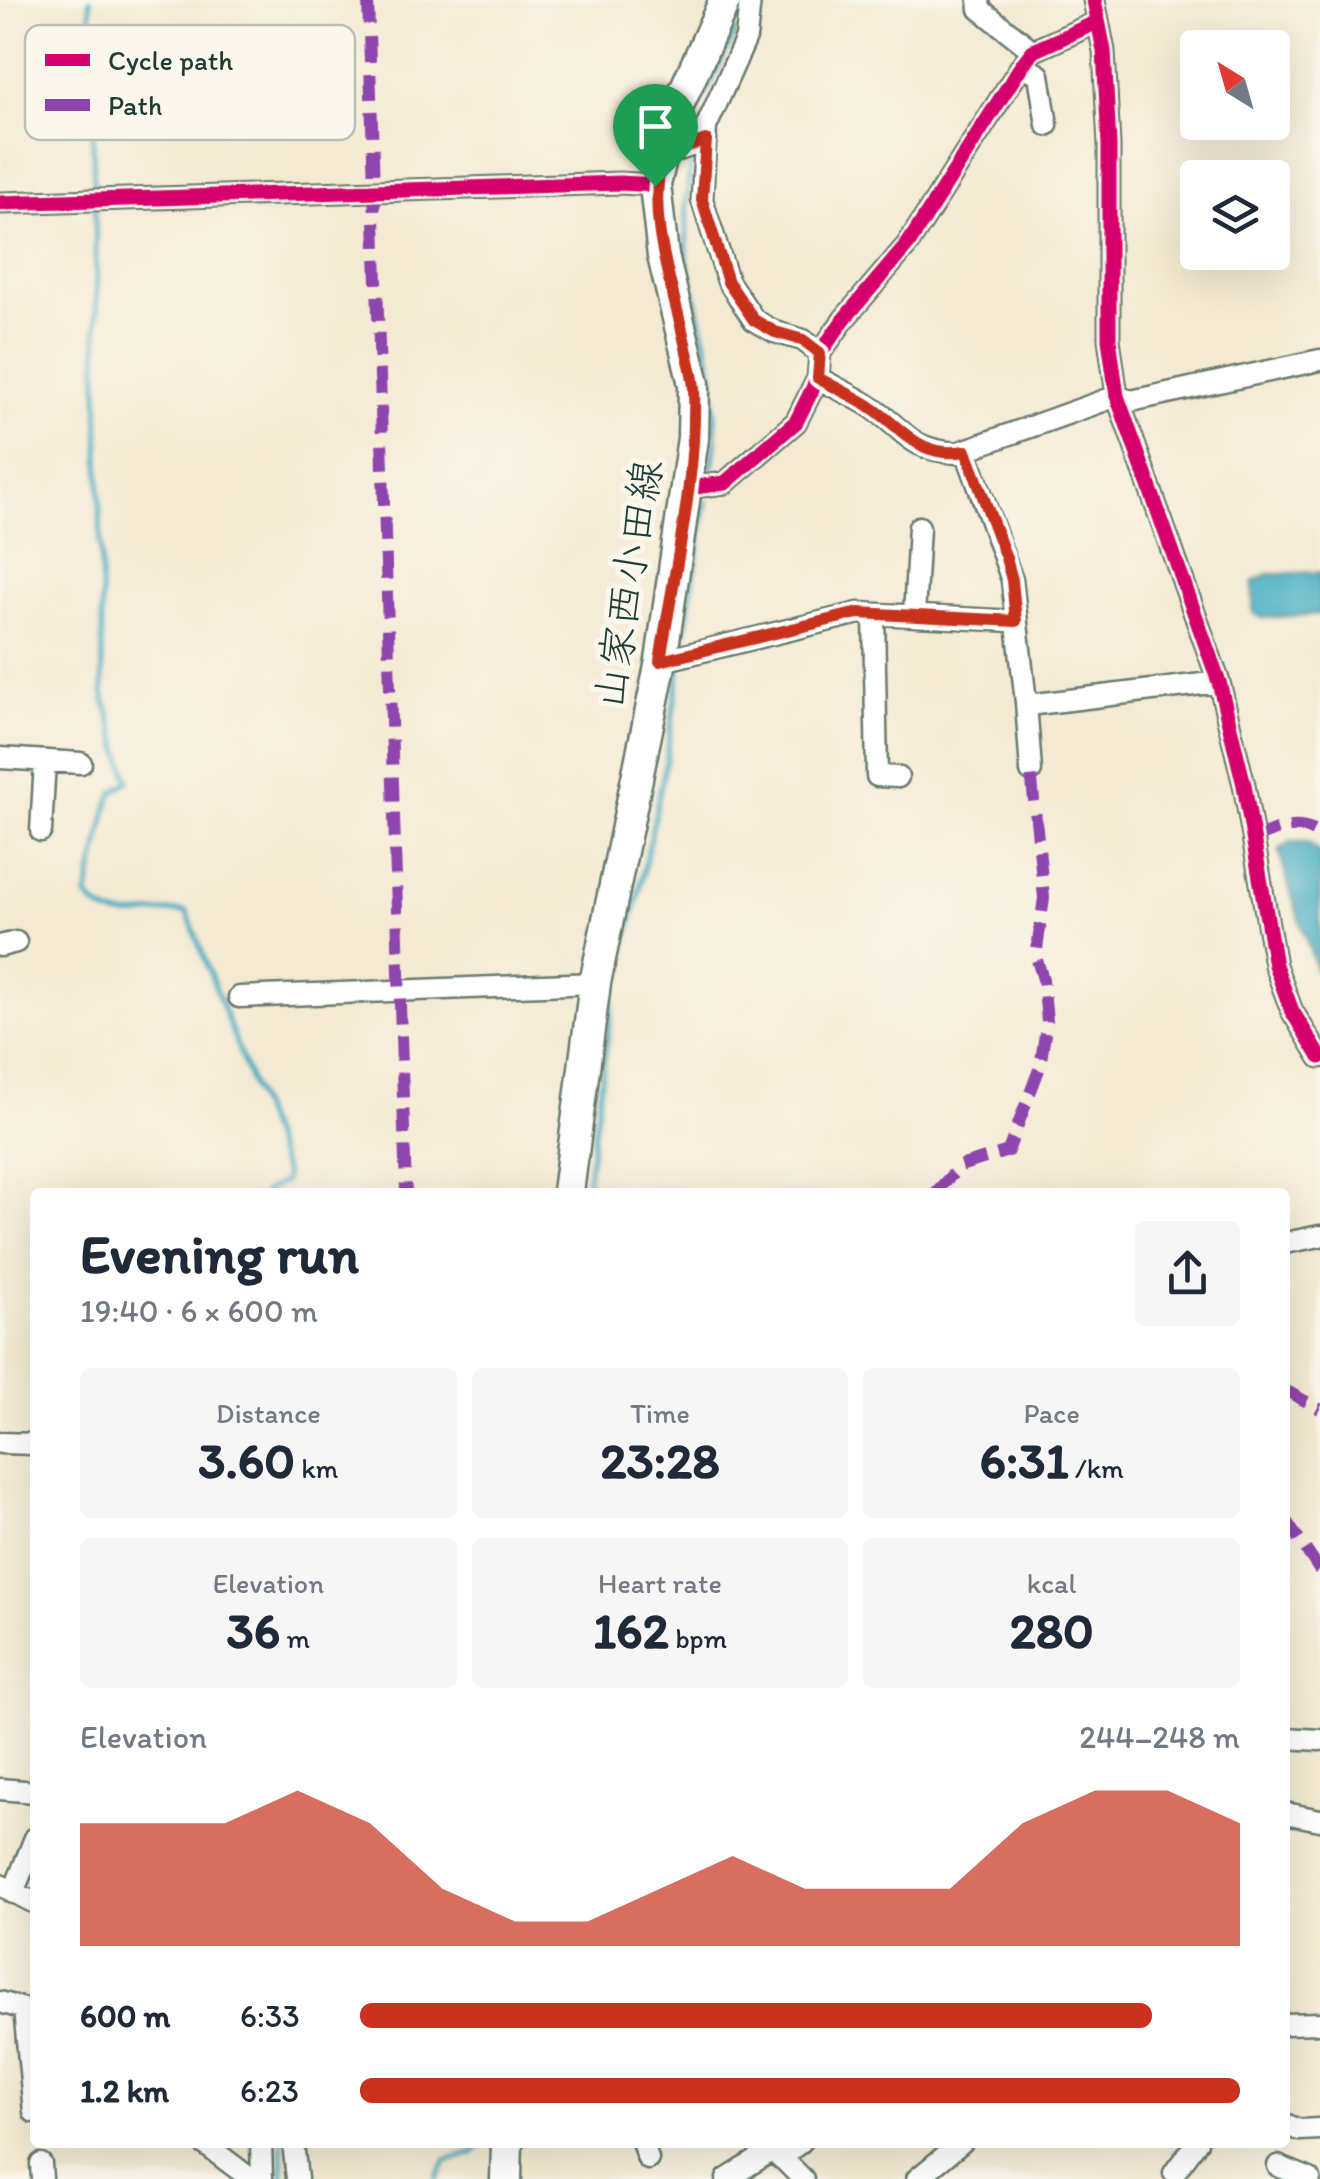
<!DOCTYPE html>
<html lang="en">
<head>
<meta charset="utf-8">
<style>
  body { margin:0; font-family:Itim,"Klee One",sans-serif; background:#f6f6f7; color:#1f2937; height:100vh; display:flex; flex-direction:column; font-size:38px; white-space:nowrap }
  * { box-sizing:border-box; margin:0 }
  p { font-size:32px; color:#747a83 }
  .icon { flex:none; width:55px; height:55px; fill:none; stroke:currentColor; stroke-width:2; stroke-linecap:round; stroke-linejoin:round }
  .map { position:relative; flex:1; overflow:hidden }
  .details { position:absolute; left:30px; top:1188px; width:1260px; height:960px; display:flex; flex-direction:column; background:#fff; border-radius:10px; box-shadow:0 10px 40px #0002 }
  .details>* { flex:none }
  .needle { width:65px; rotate:323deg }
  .buttons { position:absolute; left:1180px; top:30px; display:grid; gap:20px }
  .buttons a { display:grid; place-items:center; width:110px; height:110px; border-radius:10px; background:#fff; box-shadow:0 10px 40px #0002; font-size:50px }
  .pin { position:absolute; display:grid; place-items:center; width:85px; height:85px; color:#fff; margin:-102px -42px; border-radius:50% 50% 50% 0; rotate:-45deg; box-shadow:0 0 10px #0007 }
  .pin .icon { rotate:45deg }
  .round { display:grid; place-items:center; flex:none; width:105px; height:105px; border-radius:10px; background:#f6f6f7 }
  .headline { display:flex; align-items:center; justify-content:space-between; height:170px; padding:0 50px }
  h1 { font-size:55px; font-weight:800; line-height:75px }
  .metrics { display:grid; grid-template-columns:repeat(3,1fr); gap:15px; height:170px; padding:10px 50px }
  .metrics div { display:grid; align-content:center; border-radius:10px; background:#f6f6f7; text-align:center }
  .metrics b { font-size:50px; font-weight:800 }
  .metrics small { font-size:28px; font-weight:400 }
  .metrics p { font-size:28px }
  .chart { height:280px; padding:20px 50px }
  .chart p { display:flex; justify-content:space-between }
  .chart svg { width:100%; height:180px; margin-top:10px; fill:#c8321e; opacity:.7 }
  ul { padding:0 50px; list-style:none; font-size:32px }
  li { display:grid; grid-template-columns:160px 120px 1fr; align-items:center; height:75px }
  li i { height:25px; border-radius:12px; background:#c8321e }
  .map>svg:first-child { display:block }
  .water { fill:#41aac1; stroke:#30747a; stroke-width:2.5 }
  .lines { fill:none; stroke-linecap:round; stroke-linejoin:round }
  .stream { stroke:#41aac1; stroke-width:5 }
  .street-casing { stroke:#6a7a6c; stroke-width:25 }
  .secondary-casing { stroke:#6a7a6c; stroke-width:35 }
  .street { stroke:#fff; stroke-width:20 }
  .secondary { stroke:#fff; stroke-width:30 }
  .quiet { stroke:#8e44ad; stroke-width:12; stroke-dasharray:25 12; stroke-linecap:butt }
  .cycleway-casing { stroke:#fbf7ec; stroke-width:21 }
  .cycleway { stroke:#d6006c; stroke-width:15 }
  .route-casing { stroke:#fff; stroke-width:20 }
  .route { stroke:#c8321e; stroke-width:12 }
  .labels { text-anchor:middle; stroke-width:10; stroke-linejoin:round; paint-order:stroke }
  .street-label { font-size:42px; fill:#1f3d34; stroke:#fbf7ec }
  .key { fill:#fbf7ec; stroke:#b9bfb5; stroke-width:2.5 }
  .key-label { font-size:28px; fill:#1f3d34 }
</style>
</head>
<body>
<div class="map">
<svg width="1320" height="2179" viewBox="0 0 1320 2179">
  <rect width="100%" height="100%" fill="#fbf7ec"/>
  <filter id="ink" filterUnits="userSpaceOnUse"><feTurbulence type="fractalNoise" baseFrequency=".01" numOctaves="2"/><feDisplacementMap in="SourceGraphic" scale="20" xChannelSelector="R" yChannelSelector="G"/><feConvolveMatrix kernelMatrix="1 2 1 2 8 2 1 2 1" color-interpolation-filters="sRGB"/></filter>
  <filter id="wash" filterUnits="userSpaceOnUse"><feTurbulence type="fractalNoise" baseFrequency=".0048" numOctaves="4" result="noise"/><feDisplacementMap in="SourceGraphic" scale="40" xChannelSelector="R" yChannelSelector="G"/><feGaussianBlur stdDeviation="2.25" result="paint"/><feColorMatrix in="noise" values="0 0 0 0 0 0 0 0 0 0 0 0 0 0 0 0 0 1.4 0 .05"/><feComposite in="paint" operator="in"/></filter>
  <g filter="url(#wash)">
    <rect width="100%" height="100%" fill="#f4ead3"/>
    <path class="water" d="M1320,572v42l-59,4 -8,-5v-31l15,-8z
      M1290,842h18l12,11v129c-14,-45 -30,-86 -41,-132z"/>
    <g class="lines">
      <path class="stream" d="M90,0l4,197
        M693,130v-10l42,-87 -4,-9
        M691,160l-5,46 1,55 26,113 3,71 -5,27
        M95,208l8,485 26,88 -16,12 -5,12 -21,91c27,36 62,11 100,16l98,262v7l-21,11
        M683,641l23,-139
        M586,1192l27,-196 26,-104 28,-136 12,-85
        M282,2142l1,37
        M437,2179l9,-18 27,-8 11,-11"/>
    </g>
  </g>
  <g filter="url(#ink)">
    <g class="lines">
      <g class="street-casing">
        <path id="street" d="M750,0l-4,38 -40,89 -4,73 26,81 26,39 21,12 28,8 17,13
          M979,0l1,9 53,42
          M1094,0l10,51 5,94v194l8,57 102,286 25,103 31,180 17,46 28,46
          M1022,65l17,10 8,50
          M662,156l44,-16
          M0,203l620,-20 35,2
          M818,378c16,9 34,17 50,27 39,25 37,44 89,48l160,-57 14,5 189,-41
          M966,451l46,129 14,122 10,2 183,-22
          M687,488l38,-5 71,-61 22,-44 2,-25 25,-35 63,-74 114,-179 11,-14 64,-29
          M874,614l3,162 21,1
          M914,616l5,-89
          M661,661l198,-48 156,8
          M1026,702l5,69
          M0,758l81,5
          M41,831l4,-70
          M0,946l16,-4
          M239,997l356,-14
          M1285,1243l35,-7
          M0,1443l35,1
          M1285,1738l35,2
          M0,1789l35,3
          M1285,1813l35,7
          M0,1885l35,18
          M13,1893l22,-55
          M0,2002l35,10
          M24,2009l10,103
          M1285,2024l35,-1
          M1285,2124l14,6 21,-1
          M202,2142l49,37
          M261,2142l1,37
          M293,2142l4,37
          M642,2142l6,17
          M766,2142l37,37
          M780,2158l21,-16
          M41,2164l1,15
          M1278,2166l32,13
          M1174,2173l23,-31
          M727,2179l46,-29
          M917,2179l45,-37"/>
      </g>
      <g class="secondary-casing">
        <path id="secondary" d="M568,1192l27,-209 66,-322 32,-223 1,-54 -31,-128 -8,-71 13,-57 57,-128
          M506,2179l1,-37"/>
      </g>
      <use href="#street" class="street"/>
      <use href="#secondary" class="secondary"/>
      <path class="quiet" d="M368,0l38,1192
        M1254,839c23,-10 42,-19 66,-5
        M936,1192l24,-26 48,-15 32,-84 7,-46 -4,-42 -7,-22 8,-59 -13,-127
        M1285,1390l35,19
        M1285,1519l35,52"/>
      <g class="cycleway-casing">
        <path id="cycleway" d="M1094,0l10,51 5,94v194l8,57 102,286 25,103 31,180 17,46 28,46
          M0,203l620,-20 35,2
          M687,488l38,-5 71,-61 22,-44 2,-25 25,-35 63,-74 114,-179 11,-14 64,-29"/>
      </g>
      <use href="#cycleway" class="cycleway"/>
    </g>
  </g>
  <g class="lines" filter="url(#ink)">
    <g class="route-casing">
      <path id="route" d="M706,140l-4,60 26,82 26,38 21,12 28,8 17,13 -2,25c16,9 34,17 50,27 36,23 49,54 98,46l40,107 6,22 4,41 -158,-8 -198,48c14,-89 37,-182 34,-273 -1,-15 -6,-30 -9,-45 -14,-63 -38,-122 -23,-187z"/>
    </g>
    <use href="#route" class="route"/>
  </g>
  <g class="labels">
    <g class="street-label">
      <text transform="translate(627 584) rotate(-81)" y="15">山家西小田線</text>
    </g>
  </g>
  <rect x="25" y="25" width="330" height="115" rx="15" class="key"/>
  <rect x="45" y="54" width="45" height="12" fill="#d6006c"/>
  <rect x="45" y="99" width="45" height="12" fill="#8e44ad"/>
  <g class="key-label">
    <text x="108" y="70">Cycle path</text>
    <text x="108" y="115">Path</text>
  </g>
</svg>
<div class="buttons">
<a><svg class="needle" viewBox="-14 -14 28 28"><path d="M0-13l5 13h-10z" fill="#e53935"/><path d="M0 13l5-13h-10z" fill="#747a83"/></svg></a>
<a><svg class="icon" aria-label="layers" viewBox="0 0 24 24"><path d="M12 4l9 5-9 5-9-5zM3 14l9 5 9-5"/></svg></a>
</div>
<div class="pin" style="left:655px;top:186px;background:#1e9e55"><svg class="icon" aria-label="arrive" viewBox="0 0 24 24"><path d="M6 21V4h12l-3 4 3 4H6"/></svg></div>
<section class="details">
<div class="headline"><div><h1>Evening run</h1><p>19:40 · 6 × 600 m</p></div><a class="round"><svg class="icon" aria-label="share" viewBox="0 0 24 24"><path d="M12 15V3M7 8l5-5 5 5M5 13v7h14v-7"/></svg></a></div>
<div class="metrics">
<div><p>Distance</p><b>3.60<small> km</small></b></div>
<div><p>Time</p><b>23:28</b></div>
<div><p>Pace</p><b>6:31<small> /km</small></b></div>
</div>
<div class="metrics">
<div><p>Elevation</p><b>36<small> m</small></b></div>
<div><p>Heart rate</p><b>162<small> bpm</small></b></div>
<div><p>kcal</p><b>280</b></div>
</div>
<div class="chart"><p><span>Elevation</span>244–248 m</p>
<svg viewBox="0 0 160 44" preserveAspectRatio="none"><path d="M0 44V14L10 14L20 14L30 6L40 14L50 30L60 38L70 38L80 30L90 22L100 30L110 30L120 30L130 14L140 6L150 6L160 14V44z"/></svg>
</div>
<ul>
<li><b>600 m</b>6:33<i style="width:90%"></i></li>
<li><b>1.2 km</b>6:23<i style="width:100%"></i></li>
</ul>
</section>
</div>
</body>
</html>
